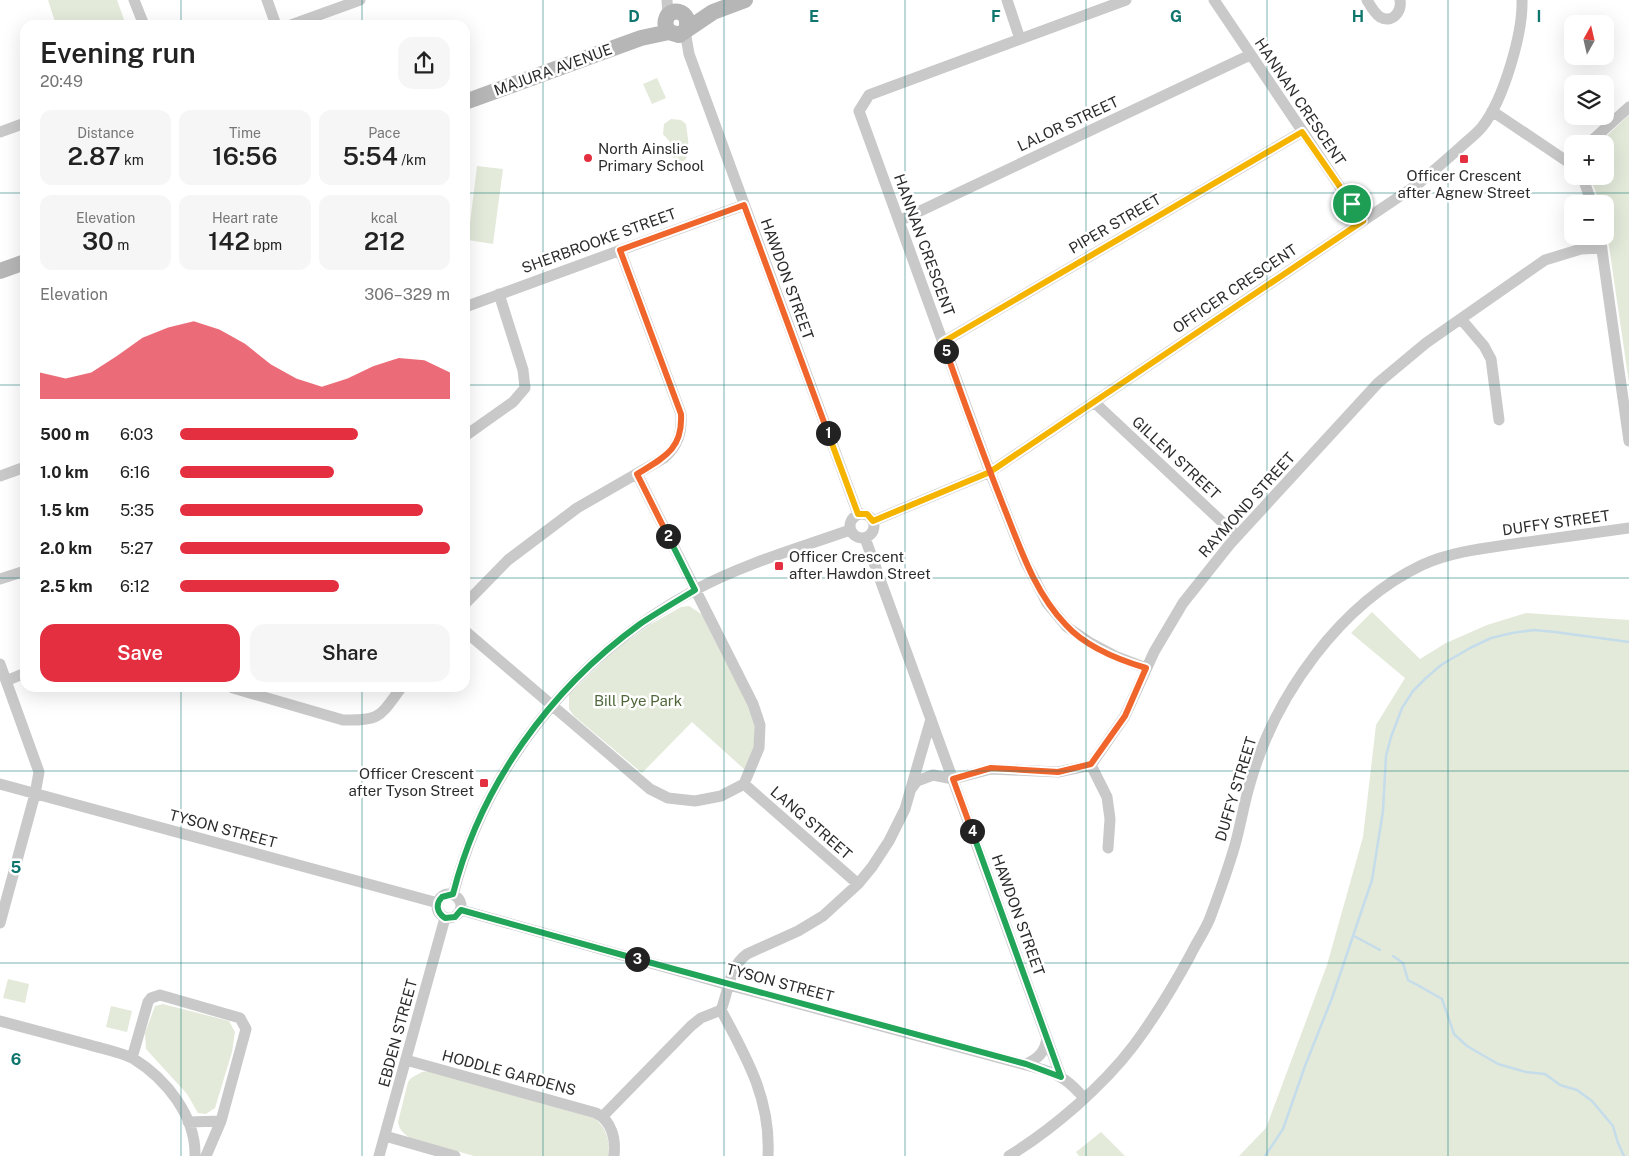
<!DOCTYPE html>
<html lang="en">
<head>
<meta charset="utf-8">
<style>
  body { margin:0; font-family:"Public Sans",sans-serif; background:#f6f6f6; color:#222; height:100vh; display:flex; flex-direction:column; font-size:19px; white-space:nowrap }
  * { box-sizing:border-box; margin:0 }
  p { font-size:16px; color:#767676 }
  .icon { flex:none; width:28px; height:28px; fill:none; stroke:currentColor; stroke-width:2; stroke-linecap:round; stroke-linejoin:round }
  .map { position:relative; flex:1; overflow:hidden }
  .side { position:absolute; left:20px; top:20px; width:450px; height:672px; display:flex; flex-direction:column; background:#fff; border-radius:15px; box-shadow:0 5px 20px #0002 }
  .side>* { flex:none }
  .needle { width:32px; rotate:8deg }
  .buttons { position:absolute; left:1564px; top:15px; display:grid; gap:10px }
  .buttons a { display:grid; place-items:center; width:50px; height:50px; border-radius:10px; background:#fff; box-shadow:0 5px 20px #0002; font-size:25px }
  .pin { position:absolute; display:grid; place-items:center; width:42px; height:42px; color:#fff; margin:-21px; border:2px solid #fff; border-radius:50%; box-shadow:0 1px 5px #0007 }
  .km { position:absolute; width:25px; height:25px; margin:-12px; border-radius:50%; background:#222; color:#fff; font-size:14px; line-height:25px; text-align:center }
  .round { display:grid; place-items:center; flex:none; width:52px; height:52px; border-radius:15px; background:#f6f6f6 }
  .headline { display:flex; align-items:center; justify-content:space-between; height:85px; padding:0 20px }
  h1 { font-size:28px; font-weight:600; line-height:38px }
  .figures { display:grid; grid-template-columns:repeat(3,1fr); gap:8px; height:85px; padding:5px 20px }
  .figures div { display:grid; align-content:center; border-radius:12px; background:#f6f6f6; text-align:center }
  .figures b { font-size:25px; font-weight:600 }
  .figures small { font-size:14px; font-weight:400 }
  .figures p { font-size:14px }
  .chart { height:140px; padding:10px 20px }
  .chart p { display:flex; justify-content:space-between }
  .chart svg { width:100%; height:90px; margin-top:5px; fill:#e32f3f; opacity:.7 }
  .cta { display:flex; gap:10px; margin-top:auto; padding:10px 20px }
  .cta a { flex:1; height:58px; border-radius:15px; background:#e32f3f; color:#fff; font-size:20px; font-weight:600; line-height:58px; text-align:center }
  .cta a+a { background:#f6f6f6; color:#222 }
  ul { padding:0 20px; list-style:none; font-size:16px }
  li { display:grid; grid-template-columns:80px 60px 1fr; align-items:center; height:38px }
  li i { height:12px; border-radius:6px; background:#e32f3f }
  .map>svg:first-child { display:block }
  .green { fill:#e3eada }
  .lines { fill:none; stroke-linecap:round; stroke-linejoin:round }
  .stream { stroke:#c5dcea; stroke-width:2.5 }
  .minor { stroke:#c9c9c9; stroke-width:11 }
  .secondary { stroke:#b6b6b6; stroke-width:16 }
  .split-1-casing { stroke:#fff; stroke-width:10 }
  .split-2-casing { stroke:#fff; stroke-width:10 }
  .split-3-casing { stroke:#fff; stroke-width:10 }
  .split-4-casing { stroke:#fff; stroke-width:10 }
  .split-5-casing { stroke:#fff; stroke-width:10 }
  .split-6-casing { stroke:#fff; stroke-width:10 }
  .split-1 { stroke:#f5b400; stroke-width:6 }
  .split-2 { stroke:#f0652b; stroke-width:6 }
  .split-3 { stroke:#22a559; stroke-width:6 }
  .split-4 { stroke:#22a559; stroke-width:6 }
  .split-5 { stroke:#f0652b; stroke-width:6 }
  .split-6 { stroke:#f5b400; stroke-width:6 }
  .grid { fill:none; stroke:#0f766e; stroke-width:1; stroke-opacity:0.55 }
  .poi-dot { fill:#e32f3f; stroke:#fff; stroke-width:2 }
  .labels { text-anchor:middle; stroke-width:5; stroke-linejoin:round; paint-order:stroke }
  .street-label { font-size:15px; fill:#2c2c2c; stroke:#fff }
  .poi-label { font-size:15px; fill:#2c2c2c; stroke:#fff; text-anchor:start }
  .park-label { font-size:15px; fill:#50673b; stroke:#fff }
  .grid-label { font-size:16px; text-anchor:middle; font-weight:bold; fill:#0f766e; stroke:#fff; stroke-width:5; stroke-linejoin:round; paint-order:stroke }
</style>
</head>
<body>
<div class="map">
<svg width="1629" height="1156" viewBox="0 0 1629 1156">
  <rect width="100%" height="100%" fill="#fff"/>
  <path class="green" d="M48,0h69l9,25h-70z
    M657,78l9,20 -14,6 -9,-20z
    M1629,115v268l-24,-164v-15h-4l-12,-28h16v-32h-7z
    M671,119l10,1 5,4c1,10 6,30 -2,37h-6l-5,-4 -3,-15 -7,-8 1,-10z
    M477,166l26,3 -10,75 -25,-4z
    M689,606l14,9 40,78 12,29 -1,27 -9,21 -53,-48 -50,51 -68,-57 -5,-7v-15l47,-45 35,-25 30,-17z
    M1372,612l48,47 26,-16 41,-18 39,-12 103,7v536h-390l27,-28 61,-163 36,-128 13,-112 29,-47 -54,-45z
    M8,979l21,5 -4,19 -22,-5z
    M163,1004l66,17 6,11 -3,20 -17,56 -9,6 -8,-1 -11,-19 -41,-45 -1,-16 10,-27z
    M111,1006l21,5 -5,21 -21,-5z
    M429,1071l165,47c14,11 15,22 15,38h-135l-64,-18c-6,-4 -11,-8 -12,-16l10,-40 3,-4 11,-6z
    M1101,1132l24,24h-46l-3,-4z"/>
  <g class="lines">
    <path class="stream" d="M1354,936l26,14
      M1393,956l10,7 5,17 13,7 21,12 12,35 13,12 31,18 28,8 19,2 15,11 17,5 15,11 21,25 5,17 6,13
      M1265,1156l18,-27 22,-63 27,-68 40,-118 11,-69 3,-55 5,-19 11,-29 11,-17 13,-13 15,-13 29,-17 21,-10 21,-5 22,-3 21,2 74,10"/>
    <path class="minor" d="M134,0l10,25
      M267,0l9,25
      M667,0l1,15
      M1007,0l13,39
      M1126,0l-257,95 -10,16 131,361 35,89 22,42 20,24 22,15 28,15 29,11
      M1214,0l149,221
      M1367,0c3,5 7,13 13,17 12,7 22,-5 20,-17
      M291,25l69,-25
      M685,31l4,23 169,460
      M1492,111l76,51 4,6
      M0,132l25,-9
      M1588,144l41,-37
      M1580,176l4,5 8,23
      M899,221l351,-166
      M1600,236l29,205
      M465,307l279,-102
      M1461,319l23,27 7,13 8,61
      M943,342l359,-210
      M1094,402l143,134
      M465,436l48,-34 12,-14 -2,-18 -24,-76
      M0,476l25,-9
      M850 526a12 12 0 1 1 24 0a12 12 0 1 1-24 0Z
      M873,521l117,-49 428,-288c16,-14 32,-27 47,-41 6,-5 12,-10 17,-16 21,-26 41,-93 40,-127
      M865,538l196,539
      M0,579l25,-8
      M465,604l43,-44 69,-52 87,-50c14,-12 18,-25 17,-44l-61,-164
      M465,631l185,158 18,9 27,3 26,-5 23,-12 15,-36 1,-23 -7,-21 -116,-230
      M0,664l39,108 -4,22 -35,129
      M6,681l19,-8
      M233,688l110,32c38,1 37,-4 58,-32
      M1091,765l16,32 3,22 -2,29
      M0,784l438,119
      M744,784l114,100
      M911,789l6,-8 16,-6 20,4 38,-10 67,3 33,-7 34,-49 29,-64 29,-49 47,-59 148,-161 48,-40 119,-83 36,-11 21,-1
      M437 906a12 12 0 1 1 24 0a12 12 0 1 1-24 0Z
      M453,895c33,-131 124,-241 242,-305 48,-26 104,-42 155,-60
      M461,910l268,75 312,84c20,6 29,13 43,29
      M0,1021c30,8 60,16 90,24 13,4 31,7 44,14 32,20 62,57 61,97
      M132,1058l16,-56 3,-4 9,-3 80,23 6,11 -25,92 -15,35
      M406,1060l190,53c16,8 20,26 18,43
      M1026,1064c12,-5 19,-12 21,-26
      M603,1116l88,-90 10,-8 20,-8
      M188,1122l33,-1
      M385,1136l70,20
      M379,1156l66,-238
      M768,1156c3,-56 -21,-98 -47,-146 8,-20 8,-43 26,-56l51,-23 25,-15 35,-32 14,-17 17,-26 16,-32 26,-90
      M1009,1156c44,-27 94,-70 125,-111 21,-28 39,-58 56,-89 6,-13 15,-25 20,-38 9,-24 18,-49 25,-73 6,-21 9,-43 16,-65 25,-85 89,-176 171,-215 31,-14 65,-17 98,-22 36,-5 73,-10 109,-15"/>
    <path class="secondary" d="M687,29v-10c-4,-8 -12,-10 -19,-4 -4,7 -3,11 1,17l10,3 34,-23 32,-12
      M465,102l176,-64 28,-6
      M0,271l25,-9"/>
  </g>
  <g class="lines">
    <g class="split-1-casing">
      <path id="split-1" d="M828,433l30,81h9l6,7 117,-49 373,-251 -11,-17"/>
    </g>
    <g class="split-2-casing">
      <path id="split-2" d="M668,536l-31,-62c26,-16 46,-24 44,-60l-61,-164 124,-45 84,228"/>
    </g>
    <g class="split-3-casing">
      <path id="split-3" d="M637,959l-176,-49 -6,7 -10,1c-8,-5 -10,-14 -3,-21l11,-3c27,-108 96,-204 187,-270 18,-12 37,-23 55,-34l-27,-54"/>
    </g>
    <g class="split-4-casing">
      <path id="split-4" d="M637,959l389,105 35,13 -89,-246"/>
    </g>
    <g class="split-5-casing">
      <path id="split-5" d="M946,351c18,51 37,103 57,154 17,42 31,87 63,120 20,22 53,35 80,43l-21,48 -34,48 -33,8 -67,-4 -38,11 19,52"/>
    </g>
    <g class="split-6-casing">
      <path id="split-6" d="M946,351l-3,-9 359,-210 50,72"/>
    </g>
    <use href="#split-1" class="split-1"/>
    <use href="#split-2" class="split-2"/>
    <use href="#split-3" class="split-3"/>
    <use href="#split-4" class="split-4"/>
    <use href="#split-5" class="split-5"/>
    <use href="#split-6" class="split-6"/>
  </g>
  <path class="grid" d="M181,0v25M362,0v25M543,0v1156M724,0v1156M905,0v1156M1086,0v1156M1267,0v1156M1448,0v1156M0,193h25M465,193h1164M0,385h25M465,385h1164M0,578h25M465,578h1164M181,688v468M362,688v468M0,771h1629M0,963h1629"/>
  <g class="poi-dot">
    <circle cx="588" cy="158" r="5"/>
    <rect x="1459" y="154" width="10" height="10" rx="2.5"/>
    <rect x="774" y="561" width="10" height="10" rx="2.5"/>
    <rect x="479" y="778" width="10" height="10" rx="2.5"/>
  </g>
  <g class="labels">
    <g class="street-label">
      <text transform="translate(553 70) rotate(-20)" y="5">MAJURA AVENUE</text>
      <text transform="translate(1300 102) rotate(56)" y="5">HANNAN CRESCENT</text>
      <text transform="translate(1068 124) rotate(-25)" y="5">LALOR STREET</text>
      <text transform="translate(1115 224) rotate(-30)" y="5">PIPER STREET</text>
      <text transform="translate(599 241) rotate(-20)" y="5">SHERBROOKE STREET</text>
      <text transform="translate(924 245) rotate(70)" y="5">HANNAN CRESCENT</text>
      <text transform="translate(787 279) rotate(70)" y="5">HAWDON STREET</text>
      <text transform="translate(1235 289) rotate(-34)" y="5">OFFICER CRESCENT</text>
      <text transform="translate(1176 458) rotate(43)" y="5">GILLEN STREET</text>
      <text transform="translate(1247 505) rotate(-48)" y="5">RAYMOND STREET</text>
      <text transform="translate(1556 523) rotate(-8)" y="5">DUFFY STREET</text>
      <text transform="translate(1236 789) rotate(-73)" y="5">DUFFY STREET</text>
      <text transform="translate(811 823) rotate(41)" y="5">LANG STREET</text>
      <text transform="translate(223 829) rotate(15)" y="5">TYSON STREET</text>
      <text transform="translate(1018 915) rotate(70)" y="5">HAWDON STREET</text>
      <text transform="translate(780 983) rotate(15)" y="5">TYSON STREET</text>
      <text transform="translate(398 1033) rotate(-75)" y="5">EBDEN STREET</text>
      <text transform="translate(509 1073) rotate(15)" y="5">HODDLE GARDENS</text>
    </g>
    <g class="poi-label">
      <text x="598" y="154">North Ainslie<tspan x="598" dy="17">Primary School</tspan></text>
      <text x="1464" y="181" text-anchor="middle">Officer Crescent<tspan x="1464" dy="17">after Agnew Street</tspan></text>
      <text x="789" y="562">Officer Crescent<tspan x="789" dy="17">after Hawdon Street</tspan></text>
      <text x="474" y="779" text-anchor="end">Officer Crescent<tspan x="474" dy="17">after Tyson Street</tspan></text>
    </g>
    <g class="park-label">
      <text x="638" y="706">Bill Pye Park</text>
    </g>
  </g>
  <g class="grid-label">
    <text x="634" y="22">D</text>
    <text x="814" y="22">E</text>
    <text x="996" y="22">F</text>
    <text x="1176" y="22">G</text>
    <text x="1358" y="22">H</text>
    <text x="1539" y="22">I</text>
    <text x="16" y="873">5</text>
    <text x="16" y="1065">6</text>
  </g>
</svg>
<div class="buttons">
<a><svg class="needle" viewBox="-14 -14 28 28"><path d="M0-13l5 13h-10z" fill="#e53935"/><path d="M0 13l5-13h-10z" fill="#767676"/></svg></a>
<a><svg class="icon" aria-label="layers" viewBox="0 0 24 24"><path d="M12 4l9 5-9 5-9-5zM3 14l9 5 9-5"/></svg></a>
<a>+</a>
<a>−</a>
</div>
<div class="pin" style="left:1352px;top:204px;background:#1e9e55"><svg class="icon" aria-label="arrive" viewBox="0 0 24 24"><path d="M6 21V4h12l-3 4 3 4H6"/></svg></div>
<b class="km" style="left:828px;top:433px">1</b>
<b class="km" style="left:668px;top:536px">2</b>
<b class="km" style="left:637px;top:959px">3</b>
<b class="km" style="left:972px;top:831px">4</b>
<b class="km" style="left:946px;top:351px">5</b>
<section class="side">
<div class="headline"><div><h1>Evening run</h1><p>20:49</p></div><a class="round"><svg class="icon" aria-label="share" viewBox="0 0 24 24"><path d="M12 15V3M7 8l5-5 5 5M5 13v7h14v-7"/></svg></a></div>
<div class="figures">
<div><p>Distance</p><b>2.87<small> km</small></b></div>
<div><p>Time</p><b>16:56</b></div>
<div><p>Pace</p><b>5:54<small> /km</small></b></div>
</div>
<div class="figures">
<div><p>Elevation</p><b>30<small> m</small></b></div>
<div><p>Heart rate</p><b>142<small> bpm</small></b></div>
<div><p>kcal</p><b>212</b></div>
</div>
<div class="chart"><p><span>Elevation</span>306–329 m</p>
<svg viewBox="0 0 160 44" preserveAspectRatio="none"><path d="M0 44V31L10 34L20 31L30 23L40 14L50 9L60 6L70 10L80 17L90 27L100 34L110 38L120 34L130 28L140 24L150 25L160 31V44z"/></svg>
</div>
<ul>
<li><b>500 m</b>6:03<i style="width:66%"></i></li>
<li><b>1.0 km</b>6:16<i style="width:57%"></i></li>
<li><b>1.5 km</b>5:35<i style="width:90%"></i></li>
<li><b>2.0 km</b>5:27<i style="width:100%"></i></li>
<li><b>2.5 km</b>6:12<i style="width:59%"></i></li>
</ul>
<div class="cta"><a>Save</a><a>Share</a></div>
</section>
</div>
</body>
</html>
